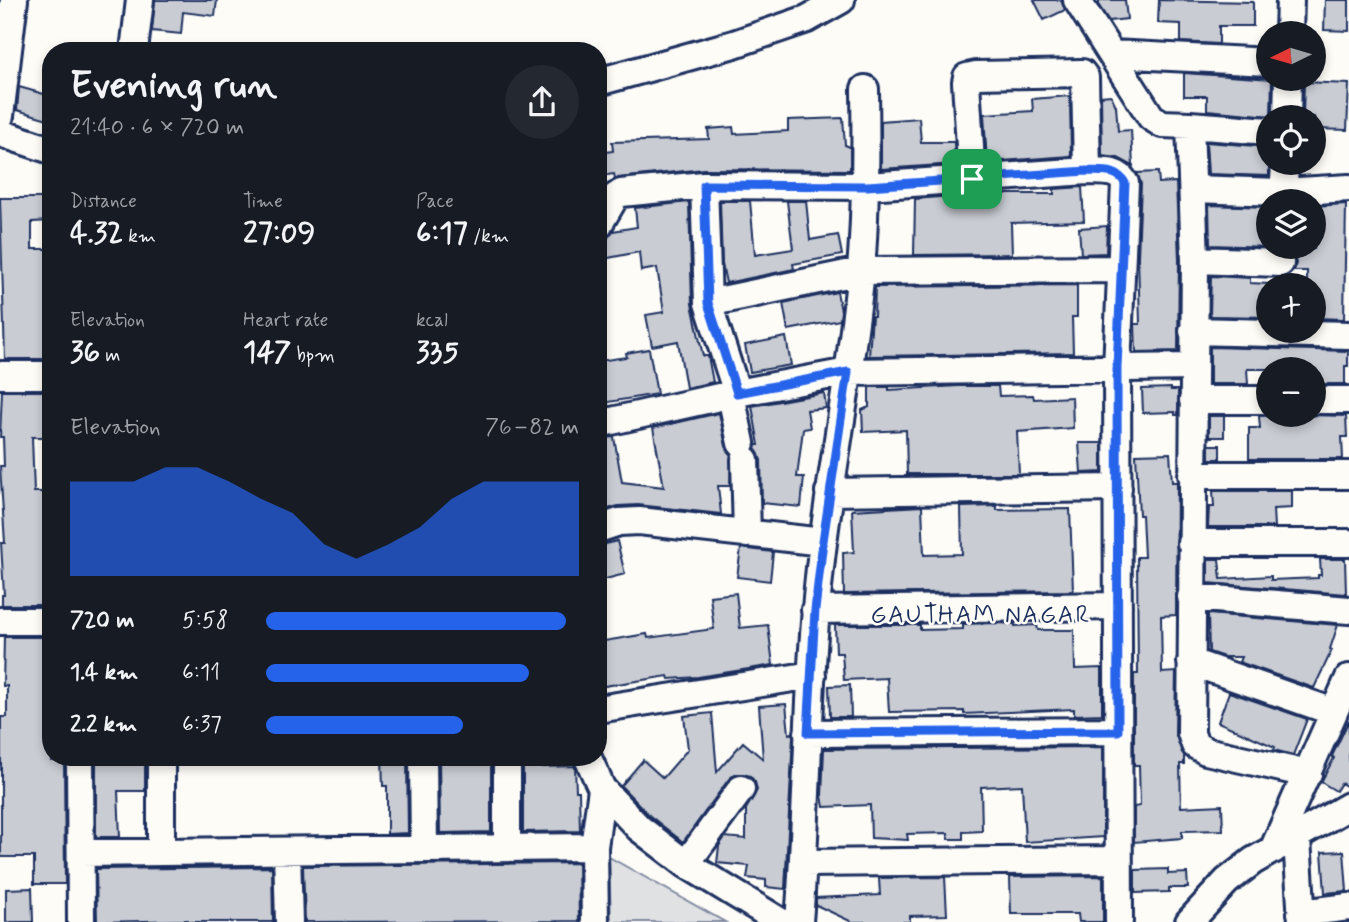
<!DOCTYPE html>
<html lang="en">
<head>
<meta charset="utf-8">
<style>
  body { margin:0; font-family:Mynerve,sans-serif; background:#242831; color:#f1f3f6; height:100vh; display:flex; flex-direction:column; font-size:26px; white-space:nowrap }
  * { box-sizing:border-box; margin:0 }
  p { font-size:23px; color:#9ea1a6 }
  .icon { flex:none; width:38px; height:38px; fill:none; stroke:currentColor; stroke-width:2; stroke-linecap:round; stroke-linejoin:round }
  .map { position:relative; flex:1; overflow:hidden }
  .side { position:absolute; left:42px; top:42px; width:565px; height:724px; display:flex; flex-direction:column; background:#171b24; border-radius:28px; box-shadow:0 4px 10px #0003 }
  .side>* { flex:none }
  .needle { width:46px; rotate:265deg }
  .controls { position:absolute; left:1256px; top:21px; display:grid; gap:14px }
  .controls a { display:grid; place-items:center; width:70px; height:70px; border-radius:50%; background:#171b24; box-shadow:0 4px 10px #0003; font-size:35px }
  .pin { position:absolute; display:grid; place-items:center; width:60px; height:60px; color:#fff; margin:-30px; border-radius:14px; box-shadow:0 4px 10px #0006 }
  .round { display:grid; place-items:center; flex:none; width:74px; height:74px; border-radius:37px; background:#242831 }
  .summary { display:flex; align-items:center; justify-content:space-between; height:119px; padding:0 28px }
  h1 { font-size:38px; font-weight:700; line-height:52px }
  .metrics { display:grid; grid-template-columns:repeat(3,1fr); gap:10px; height:119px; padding:7px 28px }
  .metrics div { display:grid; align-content:center }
  .metrics b { font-size:30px; font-weight:700 }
  .metrics small { font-size:19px; font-weight:400 }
  .metrics p { font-size:19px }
  .chart { height:196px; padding:14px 28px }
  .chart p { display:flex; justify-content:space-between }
  .chart svg { width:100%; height:126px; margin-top:7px; fill:#2563eb; opacity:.7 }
  ul { padding:0 28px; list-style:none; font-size:23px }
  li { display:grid; grid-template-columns:112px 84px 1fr; align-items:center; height:52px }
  li i { height:18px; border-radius:9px; background:#2563eb }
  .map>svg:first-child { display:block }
  .green { fill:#e0e1e3; stroke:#7e88a0; stroke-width:2 }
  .building { fill:#c9ccd3; stroke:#1b2f5e; stroke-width:2 }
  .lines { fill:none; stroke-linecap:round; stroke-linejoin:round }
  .minor-casing { stroke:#1b2f5e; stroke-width:32 }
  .minor { stroke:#fdfcf7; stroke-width:26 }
  .route-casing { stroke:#fff; stroke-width:14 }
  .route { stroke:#2563eb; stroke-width:9 }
  .labels { text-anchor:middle; stroke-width:5; stroke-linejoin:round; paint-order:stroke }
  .neighbourhood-label { font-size:24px; letter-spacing:2px; fill:#1b2f5e; stroke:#fdfcf7 }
</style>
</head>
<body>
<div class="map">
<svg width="1349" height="922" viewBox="0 0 1349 922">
  <rect width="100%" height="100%" fill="#fdfcf7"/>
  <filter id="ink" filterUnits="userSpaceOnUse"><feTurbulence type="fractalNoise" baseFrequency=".0143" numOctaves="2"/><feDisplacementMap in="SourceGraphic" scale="14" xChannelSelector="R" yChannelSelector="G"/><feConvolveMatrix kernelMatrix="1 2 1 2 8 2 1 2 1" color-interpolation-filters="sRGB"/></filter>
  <g filter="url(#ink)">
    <path class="green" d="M609,857l116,65h-114z"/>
    <path class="building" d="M155,0h62l-2,16 -32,-4 -2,22 -29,-3z
      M1034,0h27l4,10 -21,10z
      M1099,0h26l2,19 -18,2 -10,-15z
      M1159,0l94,2v24h-34v18l-38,-2v-18l-23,-1z
      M1325,0h24v31l-25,-1z
      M1184,73l88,6 -1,37 -64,-6v-14h-23z
      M1304,82l45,2 -2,46 -33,-1v-12h-11z
      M19,87l32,9v24l-34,-10z
      M1111,95l5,11 2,25 13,-1 2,36 -15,-8 -16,-2 -1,-60z
      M1070,96l1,60 -84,6 -3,-48 49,-3 -1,-12z
      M843,118l2,27 5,2v23l-146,-1 -86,9h-3l-1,-4 -16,2v-23l15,-2 -1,-9 97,-3 -1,-10 25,-2 1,7 54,-3v-11z
      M919,118l2,24h33l1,22 -74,5v-48z
      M1206,142l63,5v29l-61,-2z
      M1158,172l1,11 17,-1 3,78 -1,91 -42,1 -1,-28h5l-2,-67 3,-73 -4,-11z
      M1082,187l2,34 -73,2 1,31 -98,1 1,-56 61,-5h78v-5z
      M0,198h51v23l-19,1v27h19v110h-46z
      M720,201h30l5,54 38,-6 -6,-48h19l4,39 28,-5 4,20 -49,9 1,5 -68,14 -4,-19z
      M689,202l3,102 11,52h5l5,26 -27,6 -8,-47 -26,5 -6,-31 18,-3 -7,-44 -16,3 -2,-19 -41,8v-18l8,-3 7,-8 24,-4 -2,-19z
      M1346,204l-2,115 -30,-1v-33h-7v-14h-13l2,-8 -2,-7 -8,-8 28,1v-43z
      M1209,205l60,2v40l-59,-2z
      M1107,226l-1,27 -25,1 -2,-26z
      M1211,276l39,2v5l19,1v33l-59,-1z
      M1077,285v32h-5l1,36 -204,3 3,-40h2l1,-29z
      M837,292l4,19 -1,9 -52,10 -5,-27z
      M786,337l5,28 -41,7 -5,-27z
      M1210,347l138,4v15h-3v18h-31v-15h-67l1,15h-38z
      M649,349l8,45 -49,8v4l-10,2v-47l29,-4 -1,-4z
      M959,386h39l1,10 34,-1 1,4 38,-2 1,31 -56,4 2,42h-112l-1,-44 -43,2 -1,-22 7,-3v-20h20v3z
      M1171,388v2h7v25h-3v-3l-32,1 -1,-24z
      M2,391h49v46h-19l2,55h17v113h-49v-10h2l-3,-52h4l-5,-77h4l-1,-29h-3z
      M824,393l2,15 -19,2 3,18 -7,1 -6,48h7l-3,30 -39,-4 -1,-43 -6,-11 1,-4h3l-7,-39z
      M719,413l7,33 5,8 -1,32h-12l3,28 -83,-9 -20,1 -20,6v-73l16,-2 8,45 42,5 -11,-59z
      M1310,415l36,1 1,21h-5l1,22h-94v-31h11l-1,-12z
      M1209,416h15v21h-15z
      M1079,443h23v29l-21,1z
      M1209,445h11v14h-11z
      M1170,453l2,29h5l-1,133 -15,1 1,57 14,-1 -1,61 9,21v10h-4l1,43 41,-2 1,25 -41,1v7l-48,4v-35l6,-1 -1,-41h-5v-91h4l-1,-117h7l-2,-42h-3l-3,-61z
      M1213,491h79v17l-19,1 1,18h-66l1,-20h5z
      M922,506l2,49 38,-1 -1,-47 36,-1v4l73,-1 3,82 -229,3 -1,-41 11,-1 -2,-42z
      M617,541l8,33 -27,7v-35z
      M741,548l32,4 -3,29 -33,-4z
      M1208,559h11l2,20 50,-3v4l47,-2v-3h3l-1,-16h25l1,35 -138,-11z
      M736,593l4,35 28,-3 5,40 -75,12 -29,2 -1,-3 -70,11v-45l49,-8 1,4 66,-9 -4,-33z
      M1208,614l130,11 -8,24 2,1 -18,38 -75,-26 2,-5h-17l-15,-5z
      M997,623l18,1v2l22,-1 1,5h36l1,39 27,-1v46l-28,1v-6l-110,5v-3l-75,1 -2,-34 -43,2 -2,-27h-6l-1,-28h85v5l43,-1v-5z
      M4,637h47v124l13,-1 1,124h-31v-27h-33v-140h6v-31h-4z
      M850,685l1,32h-21l-1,-31z
      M1229,692l78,27 -14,36 -19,-5 1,-3 -57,-25z
      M786,704l3,30 3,-1 1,3 -8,153 -19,-2v-7l-19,-2 2,-12 -32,-3 2,-17 6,-9 21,2v-30l11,-19 -2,-8 -5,-6 -7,-2h-8l-6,5 -46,63 -33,-26 -29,-30 22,-26 20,18 25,-29 -4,-33 28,-3 5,59 26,-30 20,17 -4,-53z
      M1349,720v68l-8,-5 -5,8 -15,-9 13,-24 -2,-2z
      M1103,747v90l-78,5 -3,-57 -41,2 1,44 -19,1v7h-15v-6l-41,1 1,6 -37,-2 -1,-33 -46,2 -2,-11 2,-47z
      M96,758h49v33h-27l2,46h-24z
      M382,758h25l1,75 -21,1v-48h-4z
      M439,758h52v74l-51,1z
      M523,758h18v9l34,-1 1,25h3l1,40 -57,1z
      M1344,851l3,40 -22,2 -3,-41z
      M578,863l1,58 -274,1 -2,-56z
      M272,867l1,55h-85v-2l-91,2 -1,-53z
      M1168,869v5l19,-1 1,15h-19v4l-34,1v-23z
      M1103,876v46h-24l-1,-8h-67l-1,-37z
      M945,877l2,38 -37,1v6h-58l-36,-17v-7l64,-3 -1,-17z
      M32,888l1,34h-27v-33z"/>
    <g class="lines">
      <g class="minor-casing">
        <path id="minor" d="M1077,0l74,117 11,7 28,1 5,135 -4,473 4,12 11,6 102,23
          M1289,33l1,-33
          M134,51l6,-51
          M1112,54l157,8
          M598,82l136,-38 73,-25 34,-19
          M0,116l14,-116
          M1287,117l1,-38
          M1190,125l79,6
          M0,133l51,17
          M972,179l-6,-97 1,-5 9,-2 106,-2 3,4 2,94
          M704,185l4,118 29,90
          M1193,189l90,3 66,-4
          M1283,201l2,-38
          M598,226l17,-29 6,-4 83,-8 163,1 220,-15c15,1 31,-2 38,12l-8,185 2,554
          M1195,260l85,3
          M708,303l153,-32 259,-2
          M1193,331l156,4
          M0,375h51
          M731,395l10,48
          M1193,400h76
          M1314,400h35
          M598,424l139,-31 111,-21 345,-5
          M745,460l2,74
          M1192,475h157
          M829,492l289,-4
          M598,529l21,-7 20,-1 184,21
          M1191,543h158
          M1191,597l158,13
          M815,610l303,-4
          M0,621h51
          M1191,662l143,50
          M598,709l214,-34
          M808,733l310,-2
          M80,758l1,164
          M423,758l1,91
          M588,758l14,31 37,39 47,36 95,58
          M1297,838l5,84
          M507,848v-90
          M1273,850l76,-172
          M287,851l2,71
          M161,852v-94
          M81,853l513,-6
          M803,863l314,-3
          M686,864l55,-75
          M1301,913l48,-6
          M595,922l-1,-75 8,-58
          M799,922c9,-118 8,-236 21,-354 11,-100 32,-199 41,-299 5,-60 5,-119 4,-180
          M1189,922l38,-41 26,-20 96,-55"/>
      </g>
      <use href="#minor" class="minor"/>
    </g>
  </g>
  <g class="lines" filter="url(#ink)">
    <g class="route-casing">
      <path id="route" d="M1087,171c15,1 31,-2 38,12l-8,185 1,363 -310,2 7,-123 8,-69 25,-169 -111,21 -29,-90 -4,-118 163,1z"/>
    </g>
    <use href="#route" class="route"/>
  </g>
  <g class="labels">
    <g class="neighbourhood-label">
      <text x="981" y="622">GAUTHAM NAGAR</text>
    </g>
  </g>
</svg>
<div class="controls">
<a><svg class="needle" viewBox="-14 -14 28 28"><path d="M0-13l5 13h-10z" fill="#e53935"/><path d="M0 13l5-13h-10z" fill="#9ea1a6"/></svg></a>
<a><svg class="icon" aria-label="locate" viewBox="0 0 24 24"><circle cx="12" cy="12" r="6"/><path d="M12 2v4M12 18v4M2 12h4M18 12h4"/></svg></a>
<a><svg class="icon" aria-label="layers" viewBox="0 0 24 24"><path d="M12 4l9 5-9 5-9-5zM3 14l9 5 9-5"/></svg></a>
<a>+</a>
<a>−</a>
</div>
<div class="pin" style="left:972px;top:179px;background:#1e9e55"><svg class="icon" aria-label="arrive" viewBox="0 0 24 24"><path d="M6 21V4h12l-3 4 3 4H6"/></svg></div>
<section class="side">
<div class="summary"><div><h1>Evening run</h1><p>21:40 · 6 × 720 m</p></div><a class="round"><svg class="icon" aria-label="share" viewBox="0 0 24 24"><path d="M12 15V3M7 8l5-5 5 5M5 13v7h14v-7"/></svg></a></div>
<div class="metrics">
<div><p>Distance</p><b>4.32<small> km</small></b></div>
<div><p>Time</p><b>27:09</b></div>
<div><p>Pace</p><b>6:17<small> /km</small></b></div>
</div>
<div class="metrics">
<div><p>Elevation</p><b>36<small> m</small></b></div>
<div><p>Heart rate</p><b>147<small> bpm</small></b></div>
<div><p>kcal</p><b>335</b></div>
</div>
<div class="chart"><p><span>Elevation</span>76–82 m</p>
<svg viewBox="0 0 160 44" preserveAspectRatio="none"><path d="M0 44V11L10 11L20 11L30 6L40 6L50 11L60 17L70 22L80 33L90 38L100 33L110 27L120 17L130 11L140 11L150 11L160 11V44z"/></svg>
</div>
<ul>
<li><b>720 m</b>5:58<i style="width:96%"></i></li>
<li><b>1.4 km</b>6:11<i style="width:84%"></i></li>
<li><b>2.2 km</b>6:37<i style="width:63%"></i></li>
</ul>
</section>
</div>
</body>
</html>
